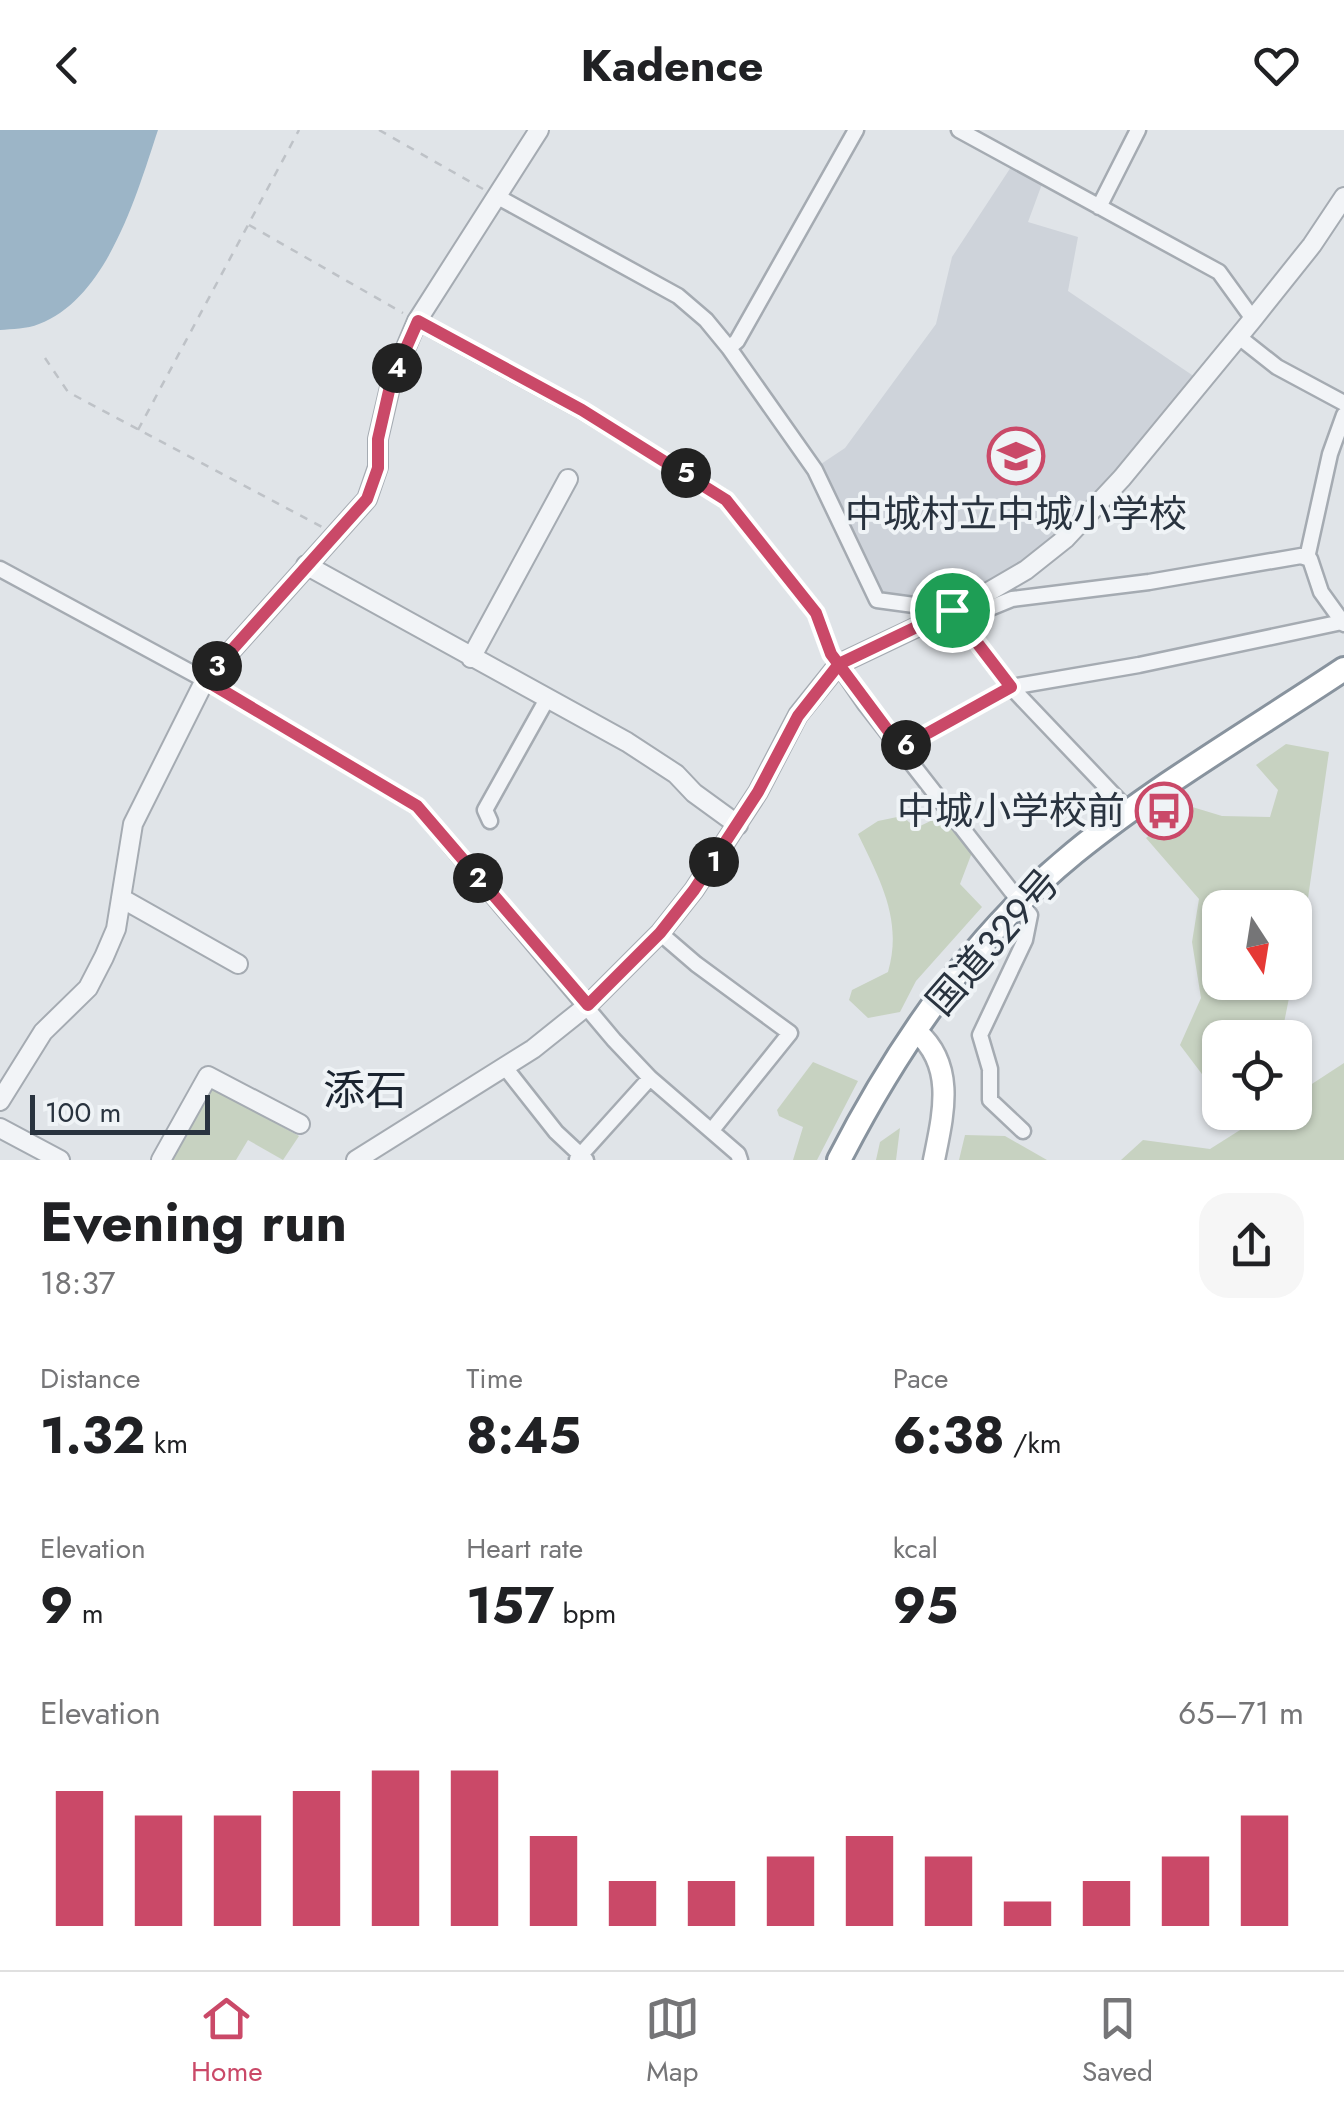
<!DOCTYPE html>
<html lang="en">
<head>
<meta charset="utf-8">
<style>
  body { margin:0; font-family:Jost,"Noto Sans JP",sans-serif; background:#f6f6f6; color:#202124; height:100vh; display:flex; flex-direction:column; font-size:38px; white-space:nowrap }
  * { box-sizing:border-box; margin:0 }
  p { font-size:32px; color:#757577 }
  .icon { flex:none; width:55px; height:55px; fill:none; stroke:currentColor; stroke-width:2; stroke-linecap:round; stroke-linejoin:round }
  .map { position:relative; height:1030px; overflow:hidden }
  .details { display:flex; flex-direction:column; background:#fff; flex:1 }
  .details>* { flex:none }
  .needle { width:65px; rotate:168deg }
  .tools { position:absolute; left:1202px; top:760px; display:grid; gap:20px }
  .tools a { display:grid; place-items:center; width:110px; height:110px; border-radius:20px; background:#fff; box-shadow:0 2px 8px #0004; font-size:50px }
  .scale { position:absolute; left:30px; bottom:25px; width:180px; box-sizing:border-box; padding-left:10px; border:5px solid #29333f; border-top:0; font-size:28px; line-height:35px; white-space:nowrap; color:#29333f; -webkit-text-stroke:8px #eff3f6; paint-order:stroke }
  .pin { position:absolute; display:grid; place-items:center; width:85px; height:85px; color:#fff; margin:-42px; border:5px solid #fff; border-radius:50%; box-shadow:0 2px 10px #0007 }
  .km { position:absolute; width:50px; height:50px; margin:-25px; border-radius:50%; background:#222; color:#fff; font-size:28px; line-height:50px; text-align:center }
  .round { display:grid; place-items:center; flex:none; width:105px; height:105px; border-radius:30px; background:#f6f6f6 }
  .head { display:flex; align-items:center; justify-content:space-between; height:170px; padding:0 40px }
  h1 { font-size:55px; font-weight:700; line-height:75px }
  .metrics { display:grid; grid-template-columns:repeat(3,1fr); gap:15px; height:170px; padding:10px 40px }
  .metrics div { display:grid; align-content:center }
  .metrics b { font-size:50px; font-weight:700 }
  .metrics small { font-size:28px; font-weight:400 }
  .metrics p { font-size:28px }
  .chart { height:280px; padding:20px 40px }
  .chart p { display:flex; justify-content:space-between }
  .chart svg { width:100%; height:180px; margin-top:10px; stroke:#ca4968; stroke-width:6 }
  header { display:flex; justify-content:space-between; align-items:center; height:130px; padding:0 40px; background:#fff; font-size:45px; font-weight:700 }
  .tabs { display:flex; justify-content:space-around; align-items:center; height:140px; border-top:2px solid #e0e0e0; background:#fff; font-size:28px; color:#757577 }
  .tabs a { display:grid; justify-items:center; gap:5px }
  .tabs .selected { color:#ca4968 }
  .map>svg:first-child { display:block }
  .built { fill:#ced3da }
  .green { fill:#c7d2c1 }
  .water { fill:#9cb5c7 }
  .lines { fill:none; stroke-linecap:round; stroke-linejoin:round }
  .minor-casing { stroke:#a5abb2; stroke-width:19 }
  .tertiary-casing { stroke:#a5abb2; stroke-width:22 }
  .secondary-casing { stroke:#a5abb2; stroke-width:25 }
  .trunk-casing { stroke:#88939e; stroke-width:28 }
  .path { stroke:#bec2c7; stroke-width:2.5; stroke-dasharray:8 8; stroke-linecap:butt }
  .minor { stroke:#f2f4f7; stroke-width:14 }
  .tertiary { stroke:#f2f4f7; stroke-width:18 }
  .secondary { stroke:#fff; stroke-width:20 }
  .trunk { stroke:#fff; stroke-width:22 }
  .route-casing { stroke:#fff; stroke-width:20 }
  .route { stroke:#ca4968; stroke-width:12 }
  .labels { text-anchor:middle; stroke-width:8; stroke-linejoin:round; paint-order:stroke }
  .poi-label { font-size:38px; fill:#29333f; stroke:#eff3f6 }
  .street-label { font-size:38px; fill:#29333f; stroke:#eff3f6 }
  .quarter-label { font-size:42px; fill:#1b2430; stroke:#eff3f6 }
</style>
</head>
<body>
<header><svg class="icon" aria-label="back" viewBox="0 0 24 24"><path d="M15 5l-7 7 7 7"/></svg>Kadence<svg class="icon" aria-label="heart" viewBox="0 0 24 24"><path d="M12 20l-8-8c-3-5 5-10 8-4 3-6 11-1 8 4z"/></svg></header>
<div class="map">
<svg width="1344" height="1030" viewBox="0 0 1344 1030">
  <rect width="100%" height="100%" fill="#e0e4e8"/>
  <path class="built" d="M1011,37l31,17 -14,38 50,15 -10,54 127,86 -94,115 -44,43 -31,24 -44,29 -31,15 -69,-11 -64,-126 27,-18 91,-124 16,-67z"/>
  <path class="green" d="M1286,614l43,8 -22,153 -12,63v-60h-75v74l72,1 -8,40 -10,14 -54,1v60l-40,-53 21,-47 -9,-56 7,-43 -53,-61 43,-32 33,10 48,1 8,-27 -22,-25z
    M945,684l28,36 -13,34 22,23 -66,74 -16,31 -32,6 -19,-18 3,-10 36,-18c15,-52 -8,-92 -30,-138l20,-13 24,-5 14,12z
    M813,932l45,19 -41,79h-24l10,-33 -24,-11 -2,-6z
    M1344,933v97h-223l22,-20 67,9 57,-36 28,-1v-17z
    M211,957l88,49 -16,24 -35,-20 -12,20h-64z
    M900,998l-4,32h-20l4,-18z
    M965,1005l40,1 42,24h-88z"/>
  <path class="water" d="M0,0h158c-21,63 -50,168 -119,194 -12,5 -27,5 -39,6z"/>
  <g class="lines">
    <g class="minor-casing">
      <path id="minor" d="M959,0l260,142 34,47
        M498,67l180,99 28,24 23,28 86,122 62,130 74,10 60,77 118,124
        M1099,77l39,-77
        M417,191l164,89 144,89 91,114 15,41 35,51 164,210 -5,25 -45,95 10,34v31l33,31
        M1239,207l38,30 67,36
        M729,218l8,-7 119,-211
        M1307,428l23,-104 14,-39
        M0,439l205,111 212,126 197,234 36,38 88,76 2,6
        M978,468l12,10 22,-9 137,-17 152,-26 9,3 11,33 23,32
        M901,618l110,-61 128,-22 203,-43
        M490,691l-5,-11 62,-111
        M660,803l36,31 94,69 -78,97
        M504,936l52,66 30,28
        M577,1029l73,-81"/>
    </g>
    <g class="tertiary-casing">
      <path id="tertiary" d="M306,435l321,177 49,32 18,19 44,32
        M471,528l97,-179
        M121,768l117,66
        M0,971l43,-69 45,-44 16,-31 12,-28 17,-105 72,-144 162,-181 11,-32v-28l13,-56 26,-62 122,-191
        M0,998l60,32
        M161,1030l47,-84 92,48
        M356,1030l177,-111 55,-44 72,-72 34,-43 64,-98 40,-77 41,-51 139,-66 48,-28 39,-31 57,-61 131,-159 59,-74 32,-48"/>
    </g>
    <g class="secondary-casing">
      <path id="secondary" d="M917,902c39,34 26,83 17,128"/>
    </g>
    <g class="trunk-casing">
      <path id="trunk" d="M839,1030c58,-113 136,-226 235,-307 84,-68 180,-124 270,-184"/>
    </g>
    <path class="path" d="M379,0l104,59
      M249,95l154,88
      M45,228l23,34 254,135
      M138,300l161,-300"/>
    <use href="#minor" class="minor"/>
    <use href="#tertiary" class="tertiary"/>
    <use href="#secondary" class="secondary"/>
    <use href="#trunk" class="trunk"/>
  </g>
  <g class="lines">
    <g class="route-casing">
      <path id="route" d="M952,480l-113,54 -41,52 -40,76 -64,98 -34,43 -72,72 -171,-199 -212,-126 162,-181 11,-31v-29l13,-57 27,-61 164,89 144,90 90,113 15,41 70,94 110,-61 -59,-77"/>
    </g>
    <use href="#route" class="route"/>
  </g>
  <defs>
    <g id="school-ring" transform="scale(2.875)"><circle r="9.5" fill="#eff3f6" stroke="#ca4968" stroke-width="1.5"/><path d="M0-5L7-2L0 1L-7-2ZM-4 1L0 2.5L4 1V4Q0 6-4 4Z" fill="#ca4968"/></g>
    <g id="bus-ring" transform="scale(2.875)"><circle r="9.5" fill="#eff3f6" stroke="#ca4968" stroke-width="1.5"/><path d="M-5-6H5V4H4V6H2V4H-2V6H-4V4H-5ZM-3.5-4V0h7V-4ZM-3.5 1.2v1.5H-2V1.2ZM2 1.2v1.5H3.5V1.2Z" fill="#ca4968"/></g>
  </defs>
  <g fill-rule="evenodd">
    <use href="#school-ring" x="1016" y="326"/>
    <use href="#bus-ring" x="1164" y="681"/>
  </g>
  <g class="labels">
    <g class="poi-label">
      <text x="1016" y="397">中城村立中城小学校</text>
      <text x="1125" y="694" text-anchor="end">中城小学校前</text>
    </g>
    <g class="street-label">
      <text transform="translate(993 812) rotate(-49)" y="13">国道329号</text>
    </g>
    <g class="quarter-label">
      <text x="365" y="975">添石</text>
    </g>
  </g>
</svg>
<div class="tools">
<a><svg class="needle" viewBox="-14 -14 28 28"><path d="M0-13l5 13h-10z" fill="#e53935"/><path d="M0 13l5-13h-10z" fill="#757577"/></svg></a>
<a><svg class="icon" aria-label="locate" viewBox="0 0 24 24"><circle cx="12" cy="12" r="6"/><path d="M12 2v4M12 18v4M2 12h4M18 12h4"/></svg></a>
</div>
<div class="scale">100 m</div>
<div class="pin" style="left:952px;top:480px;background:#1e9e55"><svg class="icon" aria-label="arrive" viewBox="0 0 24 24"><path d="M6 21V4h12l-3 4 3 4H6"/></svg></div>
<b class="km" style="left:714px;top:732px">1</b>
<b class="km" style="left:478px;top:748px">2</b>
<b class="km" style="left:217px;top:536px">3</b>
<b class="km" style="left:397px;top:238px">4</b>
<b class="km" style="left:686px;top:343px">5</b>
<b class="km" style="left:906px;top:615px">6</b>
</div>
<section class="details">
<div class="head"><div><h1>Evening run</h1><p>18:37</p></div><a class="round"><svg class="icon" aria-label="share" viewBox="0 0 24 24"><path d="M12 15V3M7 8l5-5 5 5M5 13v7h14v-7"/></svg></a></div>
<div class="metrics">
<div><p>Distance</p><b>1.32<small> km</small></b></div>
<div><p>Time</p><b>8:45</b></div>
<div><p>Pace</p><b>6:38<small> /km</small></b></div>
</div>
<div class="metrics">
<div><p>Elevation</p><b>9<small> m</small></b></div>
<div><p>Heart rate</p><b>157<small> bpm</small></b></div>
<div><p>kcal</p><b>95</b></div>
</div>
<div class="chart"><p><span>Elevation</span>65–71 m</p>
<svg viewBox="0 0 160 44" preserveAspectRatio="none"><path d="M5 44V11M15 44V17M25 44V17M35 44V11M45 44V6M55 44V6M65 44V22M75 44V33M85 44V33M95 44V27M105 44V22M115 44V27M125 44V38M135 44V33M145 44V27M155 44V17"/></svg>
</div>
</section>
<nav class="tabs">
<a class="selected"><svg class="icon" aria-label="home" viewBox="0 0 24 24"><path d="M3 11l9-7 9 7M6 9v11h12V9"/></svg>Home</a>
<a><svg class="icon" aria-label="map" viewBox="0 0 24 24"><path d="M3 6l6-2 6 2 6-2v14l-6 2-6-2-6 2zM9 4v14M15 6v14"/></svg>Map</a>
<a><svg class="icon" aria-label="saved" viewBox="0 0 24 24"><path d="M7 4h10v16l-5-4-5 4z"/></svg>Saved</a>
</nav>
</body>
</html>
